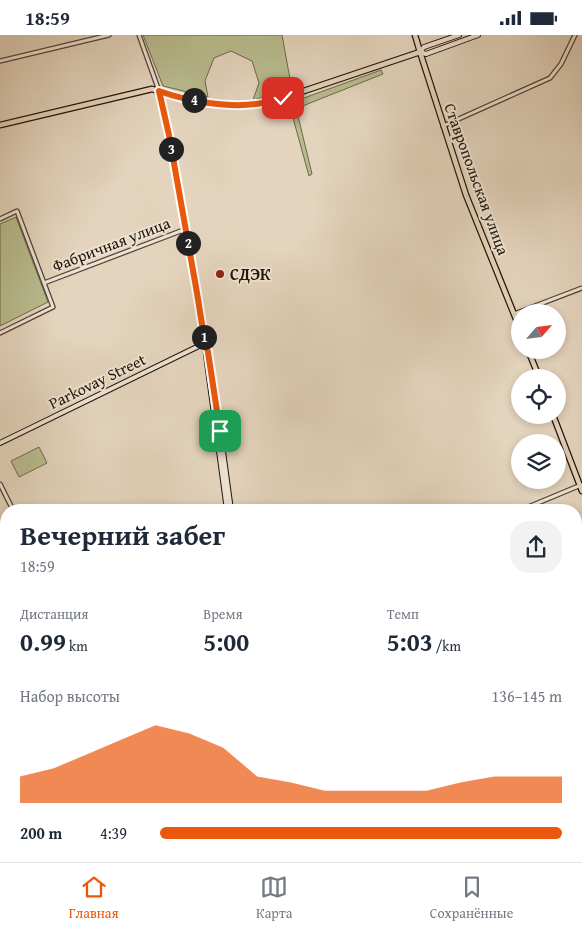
<!DOCTYPE html>
<html lang="ru">
<head>
<meta charset="utf-8">
<style>
  body { margin:0; font-family:"Gentium Book Plus",serif; background:#f2f2f3; color:#1f2937; height:100vh; display:flex; flex-direction:column; font-size:19px; white-space:nowrap }
  * { box-sizing:border-box; margin:0 }
  p { font-size:16px; color:#747a83 }
  .icon { flex:none; width:28px; height:28px; fill:none; stroke:currentColor; stroke-width:2; stroke-linecap:round; stroke-linejoin:round }
  .map { position:relative; flex:1; overflow:hidden }
  .side { position:absolute; left:0px; top:469px; width:582px; height:359px; display:flex; flex-direction:column; background:#fff; border-radius:20px 20px 0 0; box-shadow:0 2px 8px #0003 }
  .side>* { flex:none }
  .needle { width:32px; rotate:62deg }
  .buttons { position:absolute; left:511px; top:269px; display:grid; gap:10px }
  .buttons a { display:grid; place-items:center; width:55px; height:55px; border-radius:50%; background:#fff; box-shadow:0 2px 8px #0003; font-size:25px }
  .pin { position:absolute; display:grid; place-items:center; width:42px; height:42px; color:#fff; margin:-21px; border-radius:10px; box-shadow:0 2px 8px #0006 }
  .km { position:absolute; width:25px; height:25px; margin:-12px; border-radius:50%; background:#222; color:#fff; font-size:14px; line-height:25px; text-align:center }
  .round { display:grid; place-items:center; flex:none; width:52px; height:52px; border-radius:20px; background:#f2f2f3 }
  .headline { display:flex; align-items:center; justify-content:space-between; height:85px; padding:0 20px }
  h1 { font-size:28px; font-weight:600; line-height:38px }
  .figures { display:grid; grid-template-columns:repeat(3,1fr); gap:8px; height:85px; padding:5px 20px }
  .figures div { display:grid; align-content:center }
  .figures b { font-size:25px; font-weight:600 }
  .figures small { font-size:14px; font-weight:400 }
  .figures p { font-size:14px }
  .chart { height:140px; padding:10px 20px }
  .chart p { display:flex; justify-content:space-between }
  .chart svg { width:100%; height:90px; margin-top:5px; fill:#ea580c; opacity:.7 }
  ul { padding:0 20px; list-style:none; font-size:16px }
  li { display:grid; grid-template-columns:80px 60px 1fr; align-items:center; height:38px }
  li i { height:12px; border-radius:6px; background:#ea580c }
  .status { display:flex; justify-content:space-between; align-items:center; height:35px; padding:0 25px; background:#fff; direction:ltr }
  .status svg { height:14px; fill:currentColor }
  .menu { display:flex; justify-content:space-around; align-items:center; height:70px; border-top:1px solid #e0e1e3; background:#fff; font-size:14px; color:#747a83 }
  .menu a { display:grid; justify-items:center; gap:2px }
  .menu .active { color:#ea580c }
  .map>svg:first-child { display:block }
  .green { fill:#b8bc8e; stroke:#6d684a }
  .lines { fill:none; stroke-linecap:round; stroke-linejoin:round }
  .tertiary-casing { stroke:#524334; stroke-width:5.5 }
  .secondary-casing { stroke:#221306; stroke-width:6 }
  .primary-casing { stroke:#221306; stroke-width:7 }
  .trunk-casing { stroke:#221306; stroke-width:7 }
  .tertiary { stroke:#ede3d4; stroke-width:3 }
  .secondary { stroke:#ede3d4; stroke-width:4 }
  .primary { stroke:#e4d4bd; stroke-width:4.5 }
  .trunk { stroke:#e4d4bd; stroke-width:4.5 }
  .rail { stroke:#221306; stroke-width:1; stroke-dasharray:9 9; stroke-linecap:butt }
  .route-casing { stroke:#fff; stroke-width:10 }
  .route { stroke:#ea580c; stroke-width:6 }
  .poi-dot { fill:#8f2418; stroke:#ede3d4; stroke-width:2 }
  .labels { text-anchor:middle; stroke-width:4; stroke-linejoin:round; paint-order:stroke }
  .street-label { font-size:16px; fill:#221306; stroke:#ede3d4 }
  .poi-label { font-size:16px; font-weight:bold; fill:#221306; stroke:#ede3d4; text-anchor:start }
</style>
</head>
<body>
<div class="status"><b>18:59</b><svg viewBox="0 0 49 12"><path d="M0 12V9h3v3zM5 12V6h3v6zM10 12V3h3v9zM15 12V0h3v12zM26 1h20v11H26zM47 4h2v5h-2z"/></svg></div>
<div class="map">
<svg width="582" height="827" viewBox="0 0 582 827">
  <rect width="100%" height="100%" fill="#e4d4bd"/>
  <filter id="stains"><feTurbulence type="fractalNoise" baseFrequency=".004" numOctaves="4"/><feColorMatrix values="0 0 0 0 .2 0 0 0 0 .09 0 0 0 0 .02 0 0 0 .5 -.17"/></filter>
  <radialGradient id="worn" r=".72"><stop offset=".6" stop-color="#630" stop-opacity="0"/><stop offset="1" stop-color="#630" stop-opacity=".3"/></radialGradient>
  <path class="green" d="M143,0h139l10,55 -39,10 6,-17 -7,-22 -21,-10 -17,7 -9,23 3,16 -45,-11z
    M381,35l2,4 -88,35 -2,-7z
    M298,81l14,58 -3,2 -16,-58z
    M16,182l32,85 -48,24v-102z
    M39,412l8,16 -28,14 -8,-16z"/>
  <g class="lines">
    <g class="tertiary-casing">
      <path id="tertiary" d="M139,0l20,56
        M0,26l109,-26
        M443,91l107,-48 11,-14 14,-29
        M0,184l17,-8 36,96 -53,26
        M44,248l142,-54
        M514,279l68,-26
        M0,449l13,26
        M521,475l60,-25
        M0,637l6,-2"/>
    </g>
    <g class="secondary-casing">
      <path id="secondary" d="M420,17l6,2 52,-19
        M420,17l4,-5 35,-12
        M159,56l10,44 33,184 3,24 1,12 21,155
        M207,313l9,52 15,110
        M0,408l205,-100
        M0,726l6,-2
        M273,821l1,6"/>
    </g>
    <g class="primary-casing">
      <path id="primary" d="M0,90l152,-36 18,6 44,8 20,2 24,-1 25,-6 137,-46 46,143 54,134
        M528,315l11,27
        M553,380l29,76"/>
    </g>
    <g class="trunk-casing">
      <path id="trunk" d="M415,0l5,17"/>
    </g>
    <use href="#tertiary" class="tertiary"/>
    <use href="#secondary" class="secondary"/>
    <use href="#primary" class="primary"/>
    <use href="#trunk" class="trunk"/>
    <path class="rail" d="M576,816l6,-1
      M530,827l25,-6"/>
  </g>
  <g class="lines">
    <g class="route-casing">
      <path id="route" d="M220,396l-12,-79 -3,-9 -8,-50 -28,-158 -10,-44c28,10 68,17 97,13 10,-1 18,-4 27,-6"/>
    </g>
    <use href="#route" class="route"/>
  </g>
  <circle class="poi-dot" cx="220" cy="239" r="5"/>
  <g class="labels">
    <g class="street-label">
      <text transform="translate(477 144) rotate(70)" y="6">Ставропольская улица</text>
      <text transform="translate(111 209) rotate(-21)" y="6">Фабричная улица</text>
      <text transform="translate(97 346) rotate(-26)" y="6">Parkovay Street</text>
    </g>
    <g class="poi-label">
      <text x="230" y="245">СДЭК</text>
    </g>
  </g>
  <rect width="100%" height="100%" filter="url(#stains)"/>
  <rect width="100%" height="100%" fill="url(#worn)"/>
</svg>
<div class="buttons">
<a><svg class="needle" viewBox="-14 -14 28 28"><path d="M0-13l5 13h-10z" fill="#e53935"/><path d="M0 13l5-13h-10z" fill="#747a83"/></svg></a>
<a><svg class="icon" aria-label="locate" viewBox="0 0 24 24"><circle cx="12" cy="12" r="6"/><path d="M12 2v4M12 18v4M2 12h4M18 12h4"/></svg></a>
<a><svg class="icon" aria-label="layers" viewBox="0 0 24 24"><path d="M12 4l9 5-9 5-9-5zM3 14l9 5 9-5"/></svg></a>
</div>
<div class="pin" style="left:220px;top:396px;background:#1e9e55"><svg class="icon" aria-label="arrive" viewBox="0 0 24 24"><path d="M6 21V4h12l-3 4 3 4H6"/></svg></div>
<div class="pin" style="left:283px;top:63px;background:#d93025"><svg class="icon" aria-label="check" viewBox="0 0 24 24"><path d="M5 12l5 5 9-10"/></svg></div>
<b class="km" style="left:204px;top:302px">1</b>
<b class="km" style="left:188px;top:208px">2</b>
<b class="km" style="left:171px;top:114px">3</b>
<b class="km" style="left:194px;top:65px">4</b>
<section class="side">
<div class="headline"><div><h1>Вечерний забег</h1><p>18:59</p></div><a class="round"><svg class="icon" aria-label="share" viewBox="0 0 24 24"><path d="M12 15V3M7 8l5-5 5 5M5 13v7h14v-7"/></svg></a></div>
<div class="figures">
<div><p>Дистанция</p><b>0.99<small> km</small></b></div>
<div><p>Время</p><b>5:00</b></div>
<div><p>Темп</p><b>5:03<small> /km</small></b></div>
</div>
<div class="chart"><p><span>Набор высоты</span>136–145 m</p>
<svg viewBox="0 0 160 44" preserveAspectRatio="none"><path d="M0 44V31L10 27L20 20L30 13L40 6L50 10L60 17L70 31L80 34L90 38L100 38L110 38L120 38L130 34L140 31L150 31L160 31V44z"/></svg>
</div>
<ul>
<li><b>200 m</b>4:39<i style="width:100%"></i></li>
</ul>
</section>
</div>
<nav class="menu">
<a class="active"><svg class="icon" aria-label="home" viewBox="0 0 24 24"><path d="M3 11l9-7 9 7M6 9v11h12V9"/></svg>Главная</a>
<a><svg class="icon" aria-label="map" viewBox="0 0 24 24"><path d="M3 6l6-2 6 2 6-2v14l-6 2-6-2-6 2zM9 4v14M15 6v14"/></svg>Карта</a>
<a><svg class="icon" aria-label="saved" viewBox="0 0 24 24"><path d="M7 4h10v16l-5-4-5 4z"/></svg>Сохранённые</a>
</nav>
</body>
</html>
